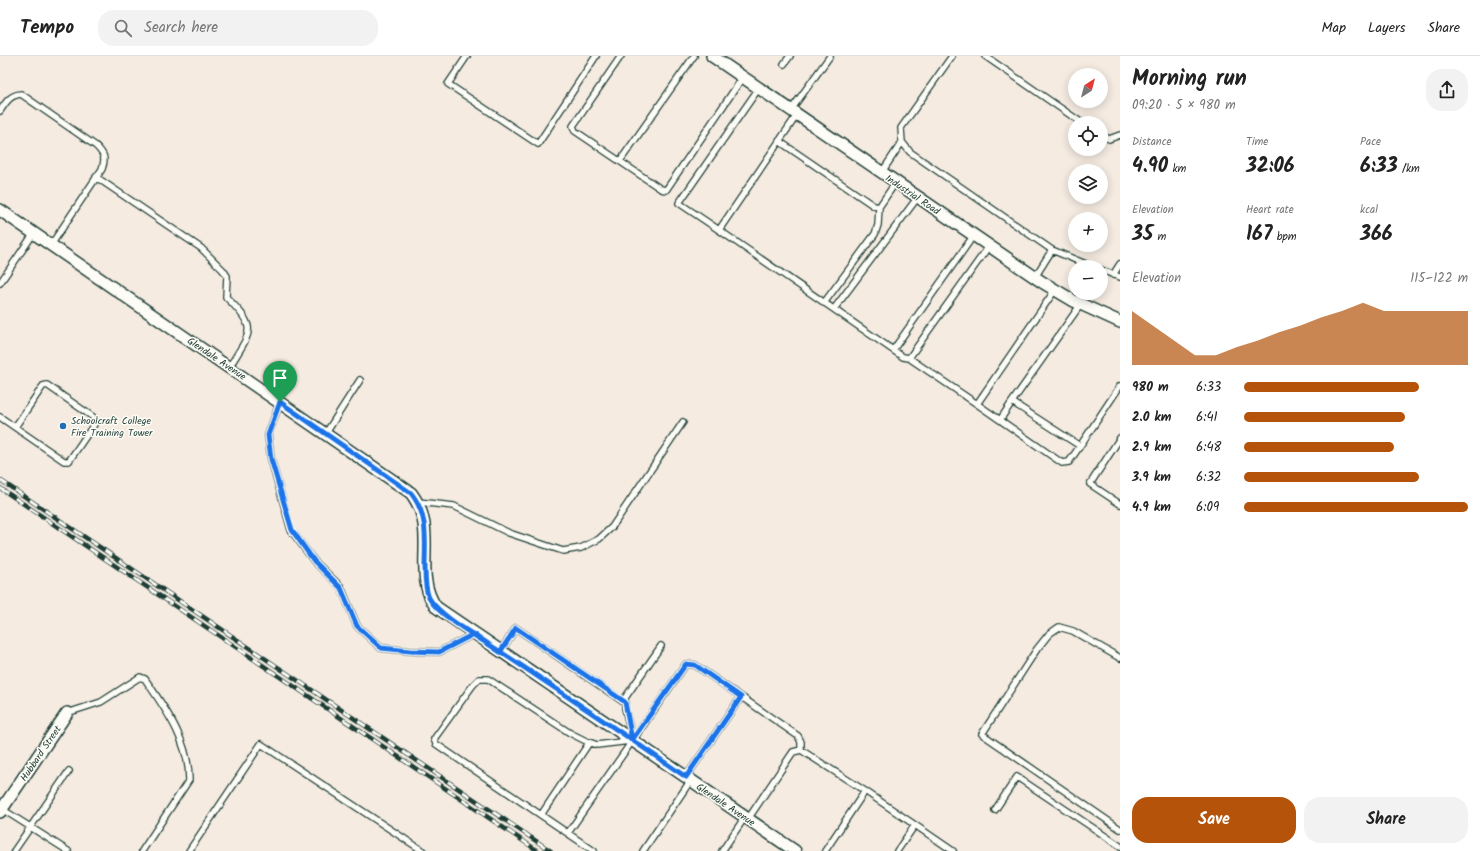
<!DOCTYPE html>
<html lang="en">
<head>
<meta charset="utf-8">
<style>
  body { margin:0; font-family:Kalam,sans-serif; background:#f2f2f2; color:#222; height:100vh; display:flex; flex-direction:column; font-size:15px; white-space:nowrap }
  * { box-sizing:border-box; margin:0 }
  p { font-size:13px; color:#767676 }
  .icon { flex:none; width:22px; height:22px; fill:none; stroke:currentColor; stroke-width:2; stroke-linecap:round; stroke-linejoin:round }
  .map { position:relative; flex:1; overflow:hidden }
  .drawer { display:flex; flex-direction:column; background:#fff; width:360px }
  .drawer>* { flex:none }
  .needle { width:26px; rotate:36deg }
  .buttons { position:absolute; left:1068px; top:12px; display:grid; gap:8px }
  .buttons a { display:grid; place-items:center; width:40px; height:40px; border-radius:50%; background:#fff; box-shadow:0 2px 10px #0003; font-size:20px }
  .pin { position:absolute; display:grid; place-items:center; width:34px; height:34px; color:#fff; margin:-41px -17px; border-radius:50% 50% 50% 0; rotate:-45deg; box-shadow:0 0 4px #0007 }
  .pin .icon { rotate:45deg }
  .round { display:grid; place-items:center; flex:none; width:42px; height:42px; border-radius:16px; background:#f2f2f2 }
  .overview { display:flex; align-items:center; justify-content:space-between; height:68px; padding:0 12px }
  h1 { font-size:22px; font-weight:600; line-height:30px }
  .figures { display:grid; grid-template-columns:repeat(3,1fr); gap:6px; height:68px; padding:4px 12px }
  .figures div { display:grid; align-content:center }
  .figures b { font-size:20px; font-weight:600 }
  .figures small { font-size:11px; font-weight:400 }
  .figures p { font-size:11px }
  .chart { height:112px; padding:8px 12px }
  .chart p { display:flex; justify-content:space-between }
  .chart svg { width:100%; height:72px; margin-top:4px; fill:#b45309; opacity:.7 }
  .primary-button { display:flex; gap:8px; margin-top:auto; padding:8px 12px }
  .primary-button a { flex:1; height:46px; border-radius:16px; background:#b45309; color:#fff; font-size:16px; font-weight:600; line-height:46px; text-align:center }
  .primary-button a+a { background:#f2f2f2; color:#222 }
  ul { padding:0 12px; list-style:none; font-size:13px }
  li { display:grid; grid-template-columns:64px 48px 1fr; align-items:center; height:30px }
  li i { height:10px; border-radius:5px; background:#b45309 }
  header { display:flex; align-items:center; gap:24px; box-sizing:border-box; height:56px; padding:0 20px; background:#fff; border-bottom:1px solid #e0e0e0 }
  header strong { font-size:19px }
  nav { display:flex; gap:22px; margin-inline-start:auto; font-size:14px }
  .search { width:280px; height:36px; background:#f2f2f2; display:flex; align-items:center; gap:10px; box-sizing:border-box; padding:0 14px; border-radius:16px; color:#767676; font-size:15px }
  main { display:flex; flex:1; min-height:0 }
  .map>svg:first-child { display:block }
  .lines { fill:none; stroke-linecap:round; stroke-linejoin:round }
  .service-casing { stroke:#1f3d34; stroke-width:8 }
  .minor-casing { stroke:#1f3d34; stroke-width:14 }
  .service { stroke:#fdfcf7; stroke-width:5.5 }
  .minor { stroke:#fdfcf7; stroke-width:11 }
  .rail-casing { stroke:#1f3d34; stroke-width:4.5 }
  .rail { stroke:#fdfcf7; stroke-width:3; stroke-dasharray:9; stroke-linecap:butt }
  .route-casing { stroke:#fff; stroke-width:8 }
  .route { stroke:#1a73e8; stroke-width:5 }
  .poi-dot { fill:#1f6fb2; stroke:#fdfcf7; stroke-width:1.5 }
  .labels { text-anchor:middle; stroke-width:3; stroke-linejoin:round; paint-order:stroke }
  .street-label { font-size:10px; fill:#1f3d34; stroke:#fdfcf7 }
  .poi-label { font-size:10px; fill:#1f3d34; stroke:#fdfcf7; text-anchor:start }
</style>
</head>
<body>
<header>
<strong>Tempo</strong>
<div class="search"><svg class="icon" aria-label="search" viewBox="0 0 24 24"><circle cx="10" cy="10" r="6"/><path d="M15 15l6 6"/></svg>Search here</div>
<nav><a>Map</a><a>Layers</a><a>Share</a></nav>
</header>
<main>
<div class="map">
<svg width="1120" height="795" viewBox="0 0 1120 795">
  <rect width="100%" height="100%" fill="#f5ebe1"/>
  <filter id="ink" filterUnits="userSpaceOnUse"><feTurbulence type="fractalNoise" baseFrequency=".025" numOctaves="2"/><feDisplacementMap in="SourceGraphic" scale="8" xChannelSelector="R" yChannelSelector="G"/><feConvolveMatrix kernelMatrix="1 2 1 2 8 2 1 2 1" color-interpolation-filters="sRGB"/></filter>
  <g filter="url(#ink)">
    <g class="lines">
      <g class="service-casing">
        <path id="service" d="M467,0l-19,28 90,60 58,-88
          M621,0l-48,70 2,5 86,58 5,1 77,-113
          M952,0l-51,72 1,14 8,10 142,98 41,17
          M985,0l97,67
          M784,8l6,-8
          M759,32l-80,115 40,27 78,-115
          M791,54l39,-54
          M0,55c6,-9 10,-16 21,-17l75,52c8,8 10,12 6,23l-51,76
          M1101,79l8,4 11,-4
          M779,85l95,65 5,1 17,-25
          M620,105l74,-105
          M882,116l20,-30
          M96,121l105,71 22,22 4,6 -1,21c33,32 25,34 4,69
          M719,174l184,127 6,1 80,-112
          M1101,214l19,7
          M1113,219l7,-11
          M1035,221l17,-27
          M0,227l34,-50
          M824,247l51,-69 3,-9 1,-18
          M1081,248l-69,98 68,44 40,-60
          M834,253l84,-112
          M893,294l81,-115
          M909,302l68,46 78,-114
          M280,346l-12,33 3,24 20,71 23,31 27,26 16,39 24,22 29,3 29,1 35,-18
          M977,348l85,59 7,-1 11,-16
          M0,361l64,44h5l26,-38 -2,-6 -46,-32 -4,1 -28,41
          M1000,364l12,-18
          M326,377l34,-53
          M1120,382l-30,46 30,20
          M418,446l36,4 55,27 54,18 18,-3 18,-9 13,-12 71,-105
          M500,596l16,-24 109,75
          M1120,602l-47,-27 -14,-4 -10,7 -12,15 -55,85 138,95
          M67,657l34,-11 39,-25 5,2c21,31 44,62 44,101l-47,71
          M632,682l-7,-30v-10l36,-52
          M686,721l55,-80
          M2,753l66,42
          M995,754l22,-33 103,69
          M541,759l48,-72
          M748,763l45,-67 8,-2 64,41
          M915,769l38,26
          M568,777l118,-169 9,1 103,71 3,6v8
          M14,795l55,-80
          M189,795l72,-107 162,107
          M594,795l-158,-107 -2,-5 39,-54 6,-6h9l82,54 16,8 11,4 33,-4
          M643,795l48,-71
          M722,795l23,-34
          M825,795l40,-60 50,34 -18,26"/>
      </g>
      <g class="minor-casing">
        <path id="minor" d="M712,0l330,226 32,19 46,21
          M0,154l411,283c29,38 0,79 25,114l359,244
          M0,756l67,-99"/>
      </g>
      <use href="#service" class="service"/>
      <use href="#minor" class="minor"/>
      <g class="rail-casing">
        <path id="rail" d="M0,424l551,371
          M0,432l538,363"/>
      </g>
      <use href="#rail" class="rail"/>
    </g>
  </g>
  <g class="lines" filter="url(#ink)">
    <g class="route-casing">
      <path id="route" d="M280,346l131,91c18,23 14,47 14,75 0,10 0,21 4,30 10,18 49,39 67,51 46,30 91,61 136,91l54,-76 9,1 46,32 -55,80 -54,-37 -7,-38 -109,-74 -16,24 -26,-18 -35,18 -29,-1 -29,-3 -24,-22 -16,-38 -27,-27 -22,-31 -21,-71 -3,-24 12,-33"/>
    </g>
    <use href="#route" class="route"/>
  </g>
  <circle class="poi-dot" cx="63" cy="370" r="4"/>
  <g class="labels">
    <g class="street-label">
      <text transform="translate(913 138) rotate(34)" y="4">Industrial Road</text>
      <text transform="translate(217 302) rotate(34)" y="4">Glendale Avenue</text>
      <text transform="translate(40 697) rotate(-56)" y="4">Hubbard Street</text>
      <text transform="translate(726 748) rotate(34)" y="4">Glendale Avenue</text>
    </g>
    <g class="poi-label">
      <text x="71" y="368">Schoolcraft College<tspan x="71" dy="12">Fire Training Tower</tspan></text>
    </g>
  </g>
</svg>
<div class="buttons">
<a><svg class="needle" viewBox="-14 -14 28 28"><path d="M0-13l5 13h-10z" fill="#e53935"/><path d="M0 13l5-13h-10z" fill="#767676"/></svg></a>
<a><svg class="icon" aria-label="locate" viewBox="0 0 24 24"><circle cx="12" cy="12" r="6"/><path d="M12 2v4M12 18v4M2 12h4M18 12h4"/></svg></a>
<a><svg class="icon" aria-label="layers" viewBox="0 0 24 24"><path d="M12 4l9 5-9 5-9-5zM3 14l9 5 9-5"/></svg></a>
<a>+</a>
<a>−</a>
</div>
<div class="pin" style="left:280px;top:346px;background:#1e9e55"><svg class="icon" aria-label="arrive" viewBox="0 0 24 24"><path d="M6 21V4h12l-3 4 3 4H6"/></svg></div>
</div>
<section class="drawer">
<div class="overview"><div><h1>Morning run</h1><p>09:20 · 5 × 980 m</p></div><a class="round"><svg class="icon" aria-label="share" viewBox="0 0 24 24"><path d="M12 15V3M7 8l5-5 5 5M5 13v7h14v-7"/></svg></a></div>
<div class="figures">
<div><p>Distance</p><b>4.90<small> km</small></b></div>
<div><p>Time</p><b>32:06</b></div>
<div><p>Pace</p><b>6:33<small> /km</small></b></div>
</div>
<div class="figures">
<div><p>Elevation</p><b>35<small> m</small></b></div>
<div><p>Heart rate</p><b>167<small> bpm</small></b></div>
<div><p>kcal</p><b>366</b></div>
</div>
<div class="chart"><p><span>Elevation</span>115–122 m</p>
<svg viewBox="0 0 160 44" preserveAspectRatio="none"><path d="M0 44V11L10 20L20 29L30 38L40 38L50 33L60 29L70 24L80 20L90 15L100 11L110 6L120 11L130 11L140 11L150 11L160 11V44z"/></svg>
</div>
<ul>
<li><b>980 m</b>6:33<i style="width:78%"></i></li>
<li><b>2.0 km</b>6:41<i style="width:72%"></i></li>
<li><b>2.9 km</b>6:48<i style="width:67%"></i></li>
<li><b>3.9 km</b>6:32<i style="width:78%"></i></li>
<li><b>4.9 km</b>6:09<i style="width:100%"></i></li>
</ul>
<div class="primary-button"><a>Save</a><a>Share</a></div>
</section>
</main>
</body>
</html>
